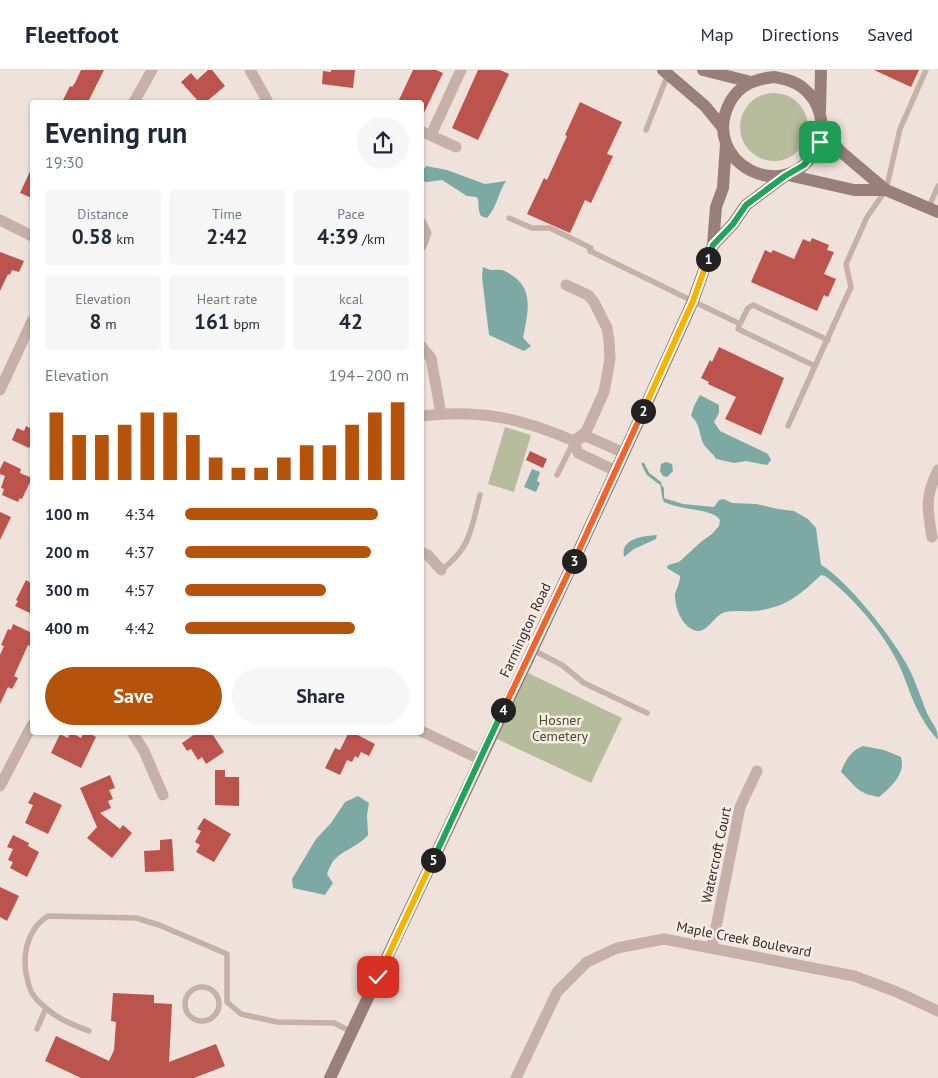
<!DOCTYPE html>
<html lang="en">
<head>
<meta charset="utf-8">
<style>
  body { margin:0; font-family:"PT Sans",sans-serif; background:#f6f6f7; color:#1f2937; height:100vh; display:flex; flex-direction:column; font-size:19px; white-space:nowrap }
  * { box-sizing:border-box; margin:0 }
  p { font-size:16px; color:#747a83 }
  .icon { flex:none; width:28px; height:28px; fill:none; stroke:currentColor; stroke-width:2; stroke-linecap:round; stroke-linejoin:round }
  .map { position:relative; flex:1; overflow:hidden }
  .sheet { position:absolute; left:30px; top:30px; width:394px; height:635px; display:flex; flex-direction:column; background:#fff; border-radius:5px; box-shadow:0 1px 4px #0004 }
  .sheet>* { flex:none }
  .pin { position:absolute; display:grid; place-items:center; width:42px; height:42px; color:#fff; margin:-21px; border-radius:10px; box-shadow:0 2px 8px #0006 }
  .km { position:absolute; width:25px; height:25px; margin:-12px; border-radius:50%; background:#222; color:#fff; font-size:14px; line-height:25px; text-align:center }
  .round { display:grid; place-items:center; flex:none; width:52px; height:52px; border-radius:26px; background:#f6f6f7 }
  .summary { display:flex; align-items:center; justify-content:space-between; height:85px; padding:0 15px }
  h1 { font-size:28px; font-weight:700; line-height:38px }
  .stats { display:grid; grid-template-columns:repeat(3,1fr); gap:8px; height:85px; padding:5px 15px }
  .stats div { display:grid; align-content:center; border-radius:5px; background:#f6f6f7; text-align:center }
  .stats b { font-size:21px; font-weight:700 }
  .stats small { font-size:14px; font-weight:400 }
  .stats p { font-size:14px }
  .chart { height:140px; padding:10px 15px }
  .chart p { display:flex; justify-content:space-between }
  .chart svg { width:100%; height:90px; margin-top:5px; stroke:#b45309; stroke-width:6 }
  .button { display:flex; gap:10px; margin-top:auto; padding:10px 15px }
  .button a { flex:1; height:58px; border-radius:30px; background:#b45309; color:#fff; font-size:20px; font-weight:700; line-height:58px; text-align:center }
  .button a+a { background:#f6f6f7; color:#1f2937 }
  ul { padding:0 15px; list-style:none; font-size:16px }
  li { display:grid; grid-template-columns:80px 60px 1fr; align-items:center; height:38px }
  li i { height:12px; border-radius:6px; background:#b45309 }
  header { display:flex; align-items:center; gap:30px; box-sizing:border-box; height:70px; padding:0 25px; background:#fff; border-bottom:1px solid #e0e1e3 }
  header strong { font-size:24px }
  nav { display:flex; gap:28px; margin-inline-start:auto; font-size:18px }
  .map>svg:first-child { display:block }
  .green { fill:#b7bc9c }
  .water { fill:#7ca9a4 }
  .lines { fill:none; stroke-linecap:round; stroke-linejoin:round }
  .stream { stroke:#7ca9a4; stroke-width:3 }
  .building { fill:#bb544c }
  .lane { stroke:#c6b0a7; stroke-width:5.5 }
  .street { stroke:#c6b0a7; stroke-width:11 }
  .secondary { stroke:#997f79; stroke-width:12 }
  .split-1-casing { stroke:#fff; stroke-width:10 }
  .split-2-casing { stroke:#fff; stroke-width:10 }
  .split-3-casing { stroke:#fff; stroke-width:10 }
  .split-4-casing { stroke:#fff; stroke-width:10 }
  .split-5-casing { stroke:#fff; stroke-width:10 }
  .split-6-casing { stroke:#fff; stroke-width:10 }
  .split-1 { stroke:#22a559; stroke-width:6 }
  .split-2 { stroke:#f5b400; stroke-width:6 }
  .split-3 { stroke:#f0652b; stroke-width:6 }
  .split-4 { stroke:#f0652b; stroke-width:6 }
  .split-5 { stroke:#22a559; stroke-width:6 }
  .split-6 { stroke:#f5b400; stroke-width:6 }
  .labels { text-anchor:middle; stroke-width:5; stroke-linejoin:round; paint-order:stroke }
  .street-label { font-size:14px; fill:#332927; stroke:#f7ece6 }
  .park-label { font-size:14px; fill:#484f2d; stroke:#f7ece6 }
</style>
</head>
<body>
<header>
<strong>Fleetfoot</strong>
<nav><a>Map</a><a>Directions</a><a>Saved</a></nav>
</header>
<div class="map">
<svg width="938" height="1008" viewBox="0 0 938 1008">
  <rect width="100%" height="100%" fill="#efe2da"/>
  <path class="green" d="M740 57a34 34 0 1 1 68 0a34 34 0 1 1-68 0Z
    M505,357l26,8 -17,57 -26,-8z
    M528,603l94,45 -31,65 -94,-44z"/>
  <path class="water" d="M426,96l21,4 38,14 21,-3c-8,12 -9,26 -19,37l-6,-2c-4,-7 -1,-12 -4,-19l-10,-1 -25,-16 -15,2 -6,-1v-7z
    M483,197c10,5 11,2 19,3 4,1 8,4 11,6 22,15 14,40 10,62l8,8 -7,5 -35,-16 -7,-58z
    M700,325l19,10v8l-5,9 6,9 48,23 3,6 -4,5 -21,-4 -12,2 -18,-4c-3,-6 -10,-10 -13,-16 -4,-9 -3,-20 -12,-27l3,-10z
    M666,392l6,2 1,7 -6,6 -4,-1 -3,-5 1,-7z
    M532,399l8,3 -3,9 3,2 -4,9 -12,-5z
    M660,413l4,5v10l3,1 16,5 31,3 5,-7 5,-1 8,4 24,1 22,5 16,2 14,8 8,9 5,37c24,13 71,72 85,98 9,16 14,33 21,50 5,11 11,14 11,27 -6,-7 -12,-14 -16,-22 -10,-16 -15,-36 -23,-53 -15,-32 -46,-68 -74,-89l-4,-1c-21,20 -36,33 -66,36 -10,1 -20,-1 -30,1 -11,3 -19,24 -31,18 -13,-5 -19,-23 -19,-35 1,-6 5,-11 5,-19l-13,-8 1,-3 11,-3 23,-21 10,-7 7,-8 1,-6c-7,-10 -29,-10 -40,-13 -6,-1 -11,-3 -16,-5l-2,-5z
    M657,465l-1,4 -22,10 -10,8c-4,-19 20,-21 33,-22z
    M863,676l21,4 17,7c5,17 -10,30 -22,40 -23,-4 -23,-11 -38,-25 4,-12 11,-22 22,-26z
    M358,726l11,7 -2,12 1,20c-9,11 -23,14 -33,24 -4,4 -6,10 -8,15l6,9 -8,12 -32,-7 -1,-9 24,-40 15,-16 14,-21z"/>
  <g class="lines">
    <path class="stream" d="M643,394l5,10 12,9"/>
  </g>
  <path class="building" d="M81,0h23l-16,32h-26l8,-16 2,1 3,-4z
    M208,0h4l13,16 -19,16h-7l-18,-20 10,-9 6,7z
    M331,0h24l-2,18 -31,-4 1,-13 8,1z
    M413,0h23l7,3 -22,46v-17h-23z
    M478,0h22l9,4 -31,66 -26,-12z
    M874,0h45l-8,17z
    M580,32l42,20 -15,32 6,2 -22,47 -6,-3 -15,33 -43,-19 17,-36 3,2 20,-44 -2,-1z
    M32,97v31l-12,-5z
    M812,168l17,7 -2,5 7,2 -10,22 12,5 -8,18 -4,-2 -7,16 -66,-29 14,-32 6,3 2,-3 21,9 9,-20 7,3z
    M0,182l24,9 -5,11 -7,-2 -2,5 -2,-1 -8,17z
    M719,277l65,31 -23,57 -36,-16 11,-22 -28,-13 1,-2 -8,-4 9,-18 2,2z
    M26,356l6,3v12l-3,7 -17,-8 5,-12 7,3z
    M530,381l17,8 -4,9 -17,-8z
    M4,391l17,8 -1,4 12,5 -10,21 -2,-1 -2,4 -16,-7 2,-6 -3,-1 4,-12 -5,-2v-5z
    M0,442l11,5 -11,23z
    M26,510l6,4v30l-17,-8 3,-5 -2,-1z
    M13,554l19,9v14l-4,-2 -14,31 4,2 -6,11 -4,-2 -8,17v-49l4,-9 -3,-1 7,-16 3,1z
    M70,662l11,6 3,-6h4l8,5 -15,31 -30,-15 9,-19 8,4z
    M198,662h13l13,20 -18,12 -4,-7 -4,3 -7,-11 -4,2 -5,-8z
    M349,662h3l23,12 -6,12 -8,-4 -3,6 -3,-2 -3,6 -5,-2 -7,15 -15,-7 10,-20 5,2z
    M215,700h10v7h14v29l-24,-1z
    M110,705l5,13 -6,2 4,9 -5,2 3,7 -11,5 20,16 3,-4 9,8 -20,25 -25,-20 10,-11 -17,-39z
    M34,722l28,13 -14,29 -23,-11 8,-18 -5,-2z
    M204,748l27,16 -17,28 -18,-10 4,-7 -5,-3 6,-11 -4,-2z
    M13,765l16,8 -1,3 11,6 -12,25 -17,-9 3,-6 -5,-2 5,-11 -6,-2z
    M172,769l2,32 -29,1 -1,-21 16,-1v-10z
    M0,817l19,9 -12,25 -7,-4z
    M113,923l41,2v8l18,1 -3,58 47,-18 9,22 -31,12h-113l-36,-17 11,-25 53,25 5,-11 2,-28 -5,-1z"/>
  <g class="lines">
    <path class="lane" d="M646,60l22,-56
      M929,137l9,-21
      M509,148l23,10h18l41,20
      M590,181l150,73 -2,5 77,37 -27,60
      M740,254l8,-16 5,-3 75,35
      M815,296l36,-79 -5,-23 21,-47 19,-27 14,-61 26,-59
      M557,405l16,-32
      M441,500c30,-22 30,-41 39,-75
      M533,580l29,15 22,18 63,30
      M185 934a17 17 0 1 1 34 0a17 17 0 1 1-34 0Z
      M37,959l9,-21
      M89,961c-15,-6 -32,-12 -44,-24 -4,-3 -10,-9 -13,-14 -2,-3 -3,-8 -4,-11 -7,-24 -2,-52 20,-66l88,2 23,7 68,29v48l14,12 36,8 57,1 18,9"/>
    <path class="street" d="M250,0l18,32
      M134,32l18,-32
      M421,61l35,16
      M431,65l30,-65
      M0,150l32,16
      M421,153l5,10 -5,13
      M421,276l10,12 10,56
      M0,320l32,-69
      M421,346c59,-7 99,2 153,25l12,-9 18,-40 6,-33 -1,-18 -2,-13 -13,-26 -6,-7 -22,-10
      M616,401l-38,-18 -4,-12 12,-5 38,17
      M932,467c-5,-29 -7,-40 6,-67
      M421,482l7,3 13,15
      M421,661l59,28
      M132,662l12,19 19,44
      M0,716l32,-61
      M712,877l28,-140 17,-36
      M516,1008l41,-86 30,-30 30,-14 47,-9 190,37 43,16 41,19"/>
    <path class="secondary" d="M663,0l42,36 18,22
      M703,0l48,12
      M774,7c10,2 21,4 29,11 17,13 24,39 14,59 -30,62 -119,15 -87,-45 10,-18 26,-23 44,-25z
      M820,40l1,-40
      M822,58l18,23 46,39 52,22
      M788,105l66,15h32
      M713,175l20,-21 13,-19 39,-29
      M330,1008c122,-259 246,-516 363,-777l20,-56 3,-38 7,-19 3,-44"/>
  </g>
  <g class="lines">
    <g class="split-1-casing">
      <path id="split-1" d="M708,189l5,-14 20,-21 13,-19 39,-29 19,-11 9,-11 7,-12"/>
    </g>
    <g class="split-2-casing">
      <path id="split-2" d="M643,341l50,-110 15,-42"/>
    </g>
    <g class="split-3-casing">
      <path id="split-3" d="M574,491l69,-150"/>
    </g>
    <g class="split-4-casing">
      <path id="split-4" d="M503,640l71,-149"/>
    </g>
    <g class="split-5-casing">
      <path id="split-5" d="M433,790l70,-150"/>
    </g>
    <g class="split-6-casing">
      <path id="split-6" d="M378,907l55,-117"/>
    </g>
    <use href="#split-1" class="split-1"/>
    <use href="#split-2" class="split-2"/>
    <use href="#split-3" class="split-3"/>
    <use href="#split-4" class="split-4"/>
    <use href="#split-5" class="split-5"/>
    <use href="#split-6" class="split-6"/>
  </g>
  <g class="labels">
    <g class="street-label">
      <text transform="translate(525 560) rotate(-65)" y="5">Farmington Road</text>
      <text transform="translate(716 785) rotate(-78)" y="5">Watercroft Court</text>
      <text transform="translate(744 869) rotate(11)" y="5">Maple Creek Boulevard</text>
    </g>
    <g class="park-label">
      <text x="560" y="655">Hosner<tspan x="560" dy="16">Cemetery</tspan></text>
    </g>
  </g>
</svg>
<div class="pin" style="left:820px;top:72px;background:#1e9e55"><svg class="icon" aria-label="arrive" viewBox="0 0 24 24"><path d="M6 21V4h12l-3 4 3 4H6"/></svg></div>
<div class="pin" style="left:378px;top:907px;background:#d93025"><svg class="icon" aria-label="check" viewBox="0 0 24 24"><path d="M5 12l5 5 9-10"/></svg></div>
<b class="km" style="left:708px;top:189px">1</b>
<b class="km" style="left:643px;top:341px">2</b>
<b class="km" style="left:574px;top:491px">3</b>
<b class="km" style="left:503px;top:640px">4</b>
<b class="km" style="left:433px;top:790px">5</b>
<section class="sheet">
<div class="summary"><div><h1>Evening run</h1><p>19:30</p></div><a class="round"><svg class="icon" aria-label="share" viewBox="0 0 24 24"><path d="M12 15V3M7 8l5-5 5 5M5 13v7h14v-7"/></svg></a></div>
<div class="stats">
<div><p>Distance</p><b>0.58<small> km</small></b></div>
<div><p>Time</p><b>2:42</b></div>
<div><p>Pace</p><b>4:39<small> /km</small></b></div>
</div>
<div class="stats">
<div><p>Elevation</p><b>8<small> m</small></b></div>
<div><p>Heart rate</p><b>161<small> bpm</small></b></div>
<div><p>kcal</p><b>42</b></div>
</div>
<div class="chart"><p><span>Elevation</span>194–200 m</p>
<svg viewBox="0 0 160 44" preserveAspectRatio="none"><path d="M5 44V11M15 44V22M25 44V22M35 44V17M45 44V11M55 44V11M65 44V22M75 44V33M85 44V38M95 44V38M105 44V33M115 44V27M125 44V27M135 44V17M145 44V11M155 44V6"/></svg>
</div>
<ul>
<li><b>100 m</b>4:34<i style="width:86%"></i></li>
<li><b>200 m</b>4:37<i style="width:83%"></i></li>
<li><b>300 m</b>4:57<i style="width:63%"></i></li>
<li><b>400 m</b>4:42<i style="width:76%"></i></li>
</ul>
<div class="button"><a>Save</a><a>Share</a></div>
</section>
</div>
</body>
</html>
